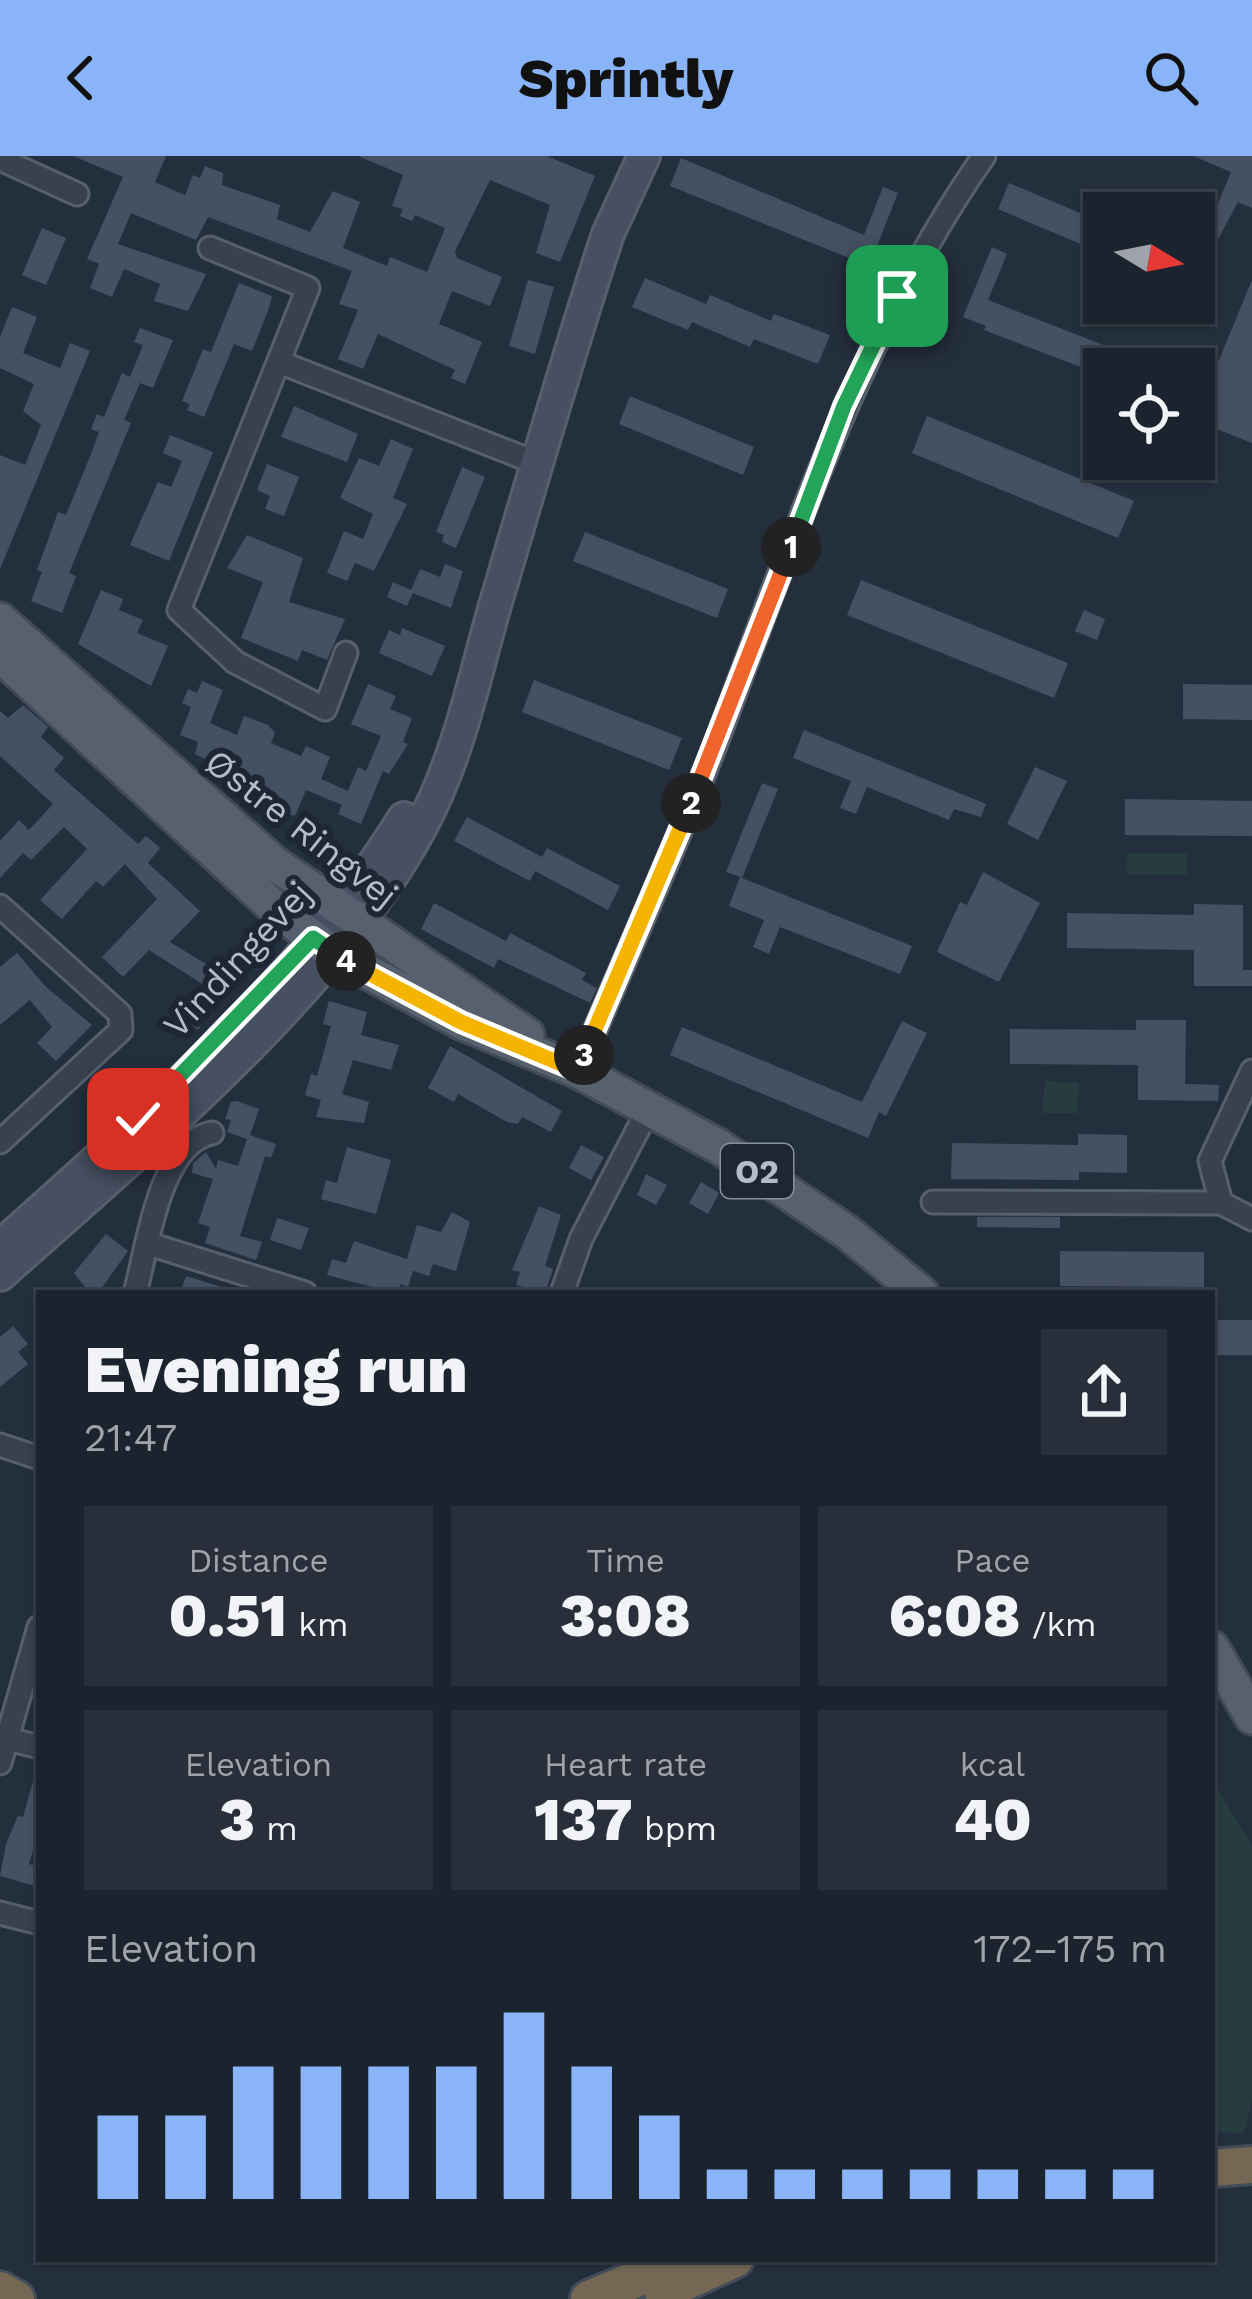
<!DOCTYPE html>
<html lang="en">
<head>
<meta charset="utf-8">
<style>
  body { margin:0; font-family:"Work Sans",sans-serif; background:#282f3a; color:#f1f3f6; height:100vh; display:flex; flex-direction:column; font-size:45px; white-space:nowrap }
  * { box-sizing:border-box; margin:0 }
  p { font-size:39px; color:#a0a4aa }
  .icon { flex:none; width:66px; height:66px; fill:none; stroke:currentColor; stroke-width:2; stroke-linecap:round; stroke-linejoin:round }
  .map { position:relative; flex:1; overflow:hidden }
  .details { position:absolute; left:36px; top:1134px; width:1179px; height:972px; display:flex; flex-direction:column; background:#1b232e; border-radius:0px; box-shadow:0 3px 9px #0004,0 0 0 3px #39404a }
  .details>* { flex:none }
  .needle { width:78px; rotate:100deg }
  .controls { position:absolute; left:1083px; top:36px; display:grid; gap:24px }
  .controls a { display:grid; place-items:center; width:132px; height:132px; border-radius:0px; background:#1b232e; box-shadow:0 3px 9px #0004,0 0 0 3px #39404a; font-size:60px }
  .pin { position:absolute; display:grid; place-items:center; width:102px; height:102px; color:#fff; margin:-51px; border-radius:24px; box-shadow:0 6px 18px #0006 }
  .km { position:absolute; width:60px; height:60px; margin:-30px; border-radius:50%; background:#222; color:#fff; font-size:33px; line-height:60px; text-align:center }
  .round { display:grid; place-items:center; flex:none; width:126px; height:126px; border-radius:0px; background:#282f3a }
  .overview { display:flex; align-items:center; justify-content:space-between; height:204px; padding:0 48px }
  h1 { font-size:66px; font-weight:800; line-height:90px }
  .figures { display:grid; grid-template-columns:repeat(3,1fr); gap:18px; height:204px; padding:12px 48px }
  .figures div { display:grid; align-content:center; border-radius:0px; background:#282f3a; text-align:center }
  .figures b { font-size:60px; font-weight:800 }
  .figures small { font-size:33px; font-weight:400 }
  .figures p { font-size:33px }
  .chart { height:336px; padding:24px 48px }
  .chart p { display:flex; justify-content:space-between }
  .chart svg { width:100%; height:216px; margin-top:12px; stroke:#8ab4f8; stroke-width:6 }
  header { display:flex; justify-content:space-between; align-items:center; height:156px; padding:0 48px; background:#8ab4f8; color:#111; font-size:54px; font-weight:800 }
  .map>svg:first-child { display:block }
  .green { fill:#263c3f }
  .building { fill:#455162 }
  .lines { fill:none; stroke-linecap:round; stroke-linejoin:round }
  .street-casing { stroke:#565f6c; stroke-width:27 }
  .secondary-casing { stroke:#565f6c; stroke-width:36 }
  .primary-casing { stroke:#414a57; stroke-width:39 }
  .highway-casing { stroke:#434c59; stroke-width:42 }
  .street { stroke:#38414e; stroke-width:21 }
  .secondary { stroke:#465061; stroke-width:30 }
  .primary { stroke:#56606e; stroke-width:33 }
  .highway { stroke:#746855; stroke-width:36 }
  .split-1-casing { stroke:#fff; stroke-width:24 }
  .split-2-casing { stroke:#fff; stroke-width:24 }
  .split-3-casing { stroke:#fff; stroke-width:24 }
  .split-4-casing { stroke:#fff; stroke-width:24 }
  .split-5-casing { stroke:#fff; stroke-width:24 }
  .split-1 { stroke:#22a559; stroke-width:15 }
  .split-2 { stroke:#f0652b; stroke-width:15 }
  .split-3 { stroke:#f5b400; stroke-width:15 }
  .split-4 { stroke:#f5b400; stroke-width:15 }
  .split-5 { stroke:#22a559; stroke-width:15 }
  .labels { text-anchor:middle; stroke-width:12; stroke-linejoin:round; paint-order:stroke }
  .shield { fill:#1d2633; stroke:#878f9c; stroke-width:3 }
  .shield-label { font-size:33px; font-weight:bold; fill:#b4bcc9 }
  .street-label { font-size:36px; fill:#b4bcc9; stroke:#1d2633 }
</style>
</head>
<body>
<header><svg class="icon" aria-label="back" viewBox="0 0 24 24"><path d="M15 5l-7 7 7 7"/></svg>Sprintly<svg class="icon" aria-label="search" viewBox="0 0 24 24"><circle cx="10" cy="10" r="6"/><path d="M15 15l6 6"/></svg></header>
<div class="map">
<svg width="1252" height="2143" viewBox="0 0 1252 2143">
  <rect width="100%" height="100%" fill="#242f3e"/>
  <path class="green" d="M1127,697h60v22l-61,-1z
    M1045,925l34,2 -2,30h-35z
    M1212,1624l40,65v254l-8,35 -32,-3z"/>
  <path class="building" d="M73,0h93l-11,26 30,13 8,-20 7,3 5,-12 18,7 -1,12 58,20 -3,14 33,13 23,-41 27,11 -17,46 44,18 3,-9 37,15 18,-44 -30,-13 -3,6 -12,-5 3,-7 -11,-3 11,-31 -45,-19h189l48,20 -35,86 -24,-9 14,-48 -60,-25 -35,71 2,7 45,19 -12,29 -38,-15 -13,33 43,18 -17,42 -14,-6 4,-8 -77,-36 -15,35 -25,-10 20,-49 -19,-6 13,-33 -144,-54 -12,23 -65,-27 -13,31 88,30 -18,37 -34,-10 6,-17 -36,-15 -12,28 -22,-9 9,-24 -12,-5 36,-82z
    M1193,0h59v52l-14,-6 -44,82v-46l18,-20 19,-46z
    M681,2l183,77 19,-48 15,6 -29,73 -199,-80z
    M1009,27l95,40v31l-106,-45z
    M42,72l24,10 -20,47 -24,-10z
    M992,91l15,7 -19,46 177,69h-61v7l-120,-46 2,-4 -23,-9z
    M645,122l61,26 4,-9 61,26 3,-7 56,21 -12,29 -64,-25 -4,8 -58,-25 -4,8 -56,-23z
    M528,124l26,7 -19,67 -26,-8z
    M1252,124v163l-58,-23z
    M239,127l33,13 -3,12 -17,43 -18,-7 -30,73 -17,-7 3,-6 -8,-3 21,-52 8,3z
    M12,151l25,10 -14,36 37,15 10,-25 20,8 -90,218v-114l25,10 16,-40 -18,-14 11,-27 -34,-16v-31z
    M140,172l33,12 -20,48 -13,-5 -16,37 7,3 -62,150 7,3 -14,37 -31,-12 11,-29 -5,-2 21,-58 8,3 25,-61 8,-22 -8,-3 6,-15 7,3 18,-44 8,4 13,-32 -9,-3z
    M630,240l124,51 -11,28 -124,-51z
    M294,250l64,28 -11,28 -66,-25z
    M927,260l207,85 -16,37 -206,-85z
    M170,279l43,17 -44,109 -39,-16 28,-63 13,5 11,-26 -19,-8z
    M391,283l22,10 -20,49 14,6 -33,67 -19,-8 -8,18 -20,-8 17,-42 19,8 10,-25 -33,-16 19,-40 20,8z
    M267,308l32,13 -15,39 -19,-7 5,-13 -13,-6z
    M462,311l23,10 -29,71 -14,-6 2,-7 -8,-3z
    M585,376l143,57 -11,29 -144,-57z
    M247,379l56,23 -14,44 56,17 -18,41 -25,-10 -4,11 -57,-23 22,-56 -36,-14z
    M445,408l18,7 -12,37 -38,-15 -6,13 -20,-9 6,-15 18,8 9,-21 20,8z
    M861,424l207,83 -14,35 -207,-83z
    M101,434l22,9 -4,11 24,10 -6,13 31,13 -17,40 -73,-42z
    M1084,454l21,9 -8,21 -22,-9z
    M402,472l43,18 -13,30 -53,-23 10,-23 11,5z
    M534,524l148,58 -13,32 -147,-58z
    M202,525l21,9 -13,33 27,12 7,-19 24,9 7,8 -4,10 30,13 5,-10 24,11 -9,22 27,12 10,-24 8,4 15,-35 -30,-12 17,-40 28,12 -6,13 22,9 -9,24 5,2 -19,30 -6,-3 -22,53 -23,-10 4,-9 -36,-15 -11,26 -27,-8 -28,-11 -7,-7 7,-13 -45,-23 3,-12 -18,-7 11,-28 -9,-4 6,-14 9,4z
    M1183,528l69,1v35l-69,-1z
    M23,549l25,22 -7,10 23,21 -10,12 84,74 8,-8 14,12 -12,15 52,48 -30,31 64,39 -36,49 -17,-14 23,-31 -55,-35 -26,27 -21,-20 55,-58 -32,-35 -22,23 -7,-6 -34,38 -22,-19 47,-51 -23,-22 -33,33 -8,-7 -23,25v-37l19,-21 10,10 24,-26 -53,-48v-45l8,7z
    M804,574l182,74 -5,13 -27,-8 -5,11 -82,-33 -11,27 -16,-6 11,-27 -58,-23z
    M1035,611l32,14 -29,59 -31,-16z
    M762,627l16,6 -36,89 170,68 -12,28 -120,-47 -11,27 -16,-7 11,-27 -35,-14 11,-29 -14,-5z
    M1125,643l127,2v35l-127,-1z
    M467,661l75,40 5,-9 73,38 -12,24 -73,-39 -5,10 -76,-40z
    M983,716l57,31 -41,79 -62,-30 23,-50 7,3z
    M434,747l72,38 4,-8 76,40 -4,7 15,8 -7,15 -92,-44 -4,9 -73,-39z
    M1194,748l49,1v65h9v16h-58v-36l-127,-2v-35l127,2z
    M17,797l29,34 46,38 -36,36 -19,-18 15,-16 -22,-27 -30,25v-58z
    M329,845l38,11 -6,23 38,10 -8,25 -38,-10 -11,34 27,8 -5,21 -48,-6 5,-17 -16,-5 6,-21 6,2 14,-50 -8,-2z
    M1136,864h50l-1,64 34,1 -1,16 -80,-1v-35l-128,-1v-35l126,1z
    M902,865l25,12 -41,83 -7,-4 -11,26 -198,-83 12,-28 180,75z
    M450,890l112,65 -11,21 -29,-15 -4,7 -11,-2 -49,-28 -4,8 -26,-14z
    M237,945l22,8 -9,26 26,9 -5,14 -6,-2 -25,80 22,6 -6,18 -51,-17 5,-16 -12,-4 15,-44 -21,-6 1,-10 13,-11 10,17 2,-9 20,6 9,-27 -20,-7 4,-12 -6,-1 6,-17z
    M1078,978l49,1v38l-48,-1v8l-128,-1 1,-36 126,2z
    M581,989l23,12 -13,23 -22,-12z
    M347,991l44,13 -15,54 -55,-15 5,-19 11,3z
    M646,1018l21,11 -11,20 -19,-10z
    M701,1026l18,11 -11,21 -19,-11z
    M539,1050l22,9 -16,51 8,3 -8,24 -29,-8 4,-13 -8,-2z
    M452,1056l18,10 -14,49 -23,-7 -4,12 -16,-5 -5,16 -7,-3 -6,9 -68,-18 5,-16 14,4 8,-22 53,18 10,-34 24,7z
    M977,1061h83v11l-83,-1z
    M277,1062l32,10 -8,22 -31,-10z
    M106,1078l22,17 -30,42h-8l-16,-20z
    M1060,1095l144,1v35l-144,-1z
    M186,1120l45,14 -1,3h-50z
    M1212,1164h40v35h-40z
    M13,1170l15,18 -10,8 10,12 -28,23v-50z
    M35,1618l4,1v55l-10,34 10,3v20l-39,-11 6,-32 12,-28 5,1z"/>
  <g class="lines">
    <g class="street-casing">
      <path id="street" d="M0,3l77,35
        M210,92l98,40 -129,322 56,52 90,47 21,-56
        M279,206l258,101
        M0,750l120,108 1,16 -121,112
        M578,915c45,-110 95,-217 138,-328 77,-202 143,-408 268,-587
        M933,1046l288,1 31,16
        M1221,1047l-11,-42 42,-90
        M149,1088l156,49
        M135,1137c13,-46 24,-150 77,-160
        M562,1137l19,-54 68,-131
        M0,1289l39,13
        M8,1583l31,8
        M0,1607l39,-136
        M0,1757l39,10"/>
    </g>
    <g class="secondary-casing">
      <path id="secondary" d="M0,1091c143,-129 302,-264 404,-429
        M0,1119c142,-127 332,-282 422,-450 36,-68 51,-142 72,-216 37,-125 73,-251 114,-375l36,-78"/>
    </g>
    <g class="primary-casing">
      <path id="primary" d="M0,464l275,244 252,171
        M0,499l277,255 56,43 128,69 117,49 140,75 129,86 74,61
        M1212,1492l40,69"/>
    </g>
    <g class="highway-casing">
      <path id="highway" d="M1212,2012l40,-3
        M0,2134l16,9
        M663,2136l72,-33
        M589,2143l94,-40"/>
    </g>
    <use href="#street" class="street"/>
    <use href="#secondary" class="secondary"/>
    <use href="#primary" class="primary"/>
    <use href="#highway" class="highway"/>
  </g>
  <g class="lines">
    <g class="split-1-casing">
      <path id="split-1" d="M791,391l53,-141 53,-110"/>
    </g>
    <g class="split-2-casing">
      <path id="split-2" d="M691,647l100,-256"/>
    </g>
    <g class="split-3-casing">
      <path id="split-3" d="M584,899l107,-252"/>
    </g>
    <g class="split-4-casing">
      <path id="split-4" d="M346,805l115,61 117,49 6,-16"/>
    </g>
    <g class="split-5-casing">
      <path id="split-5" d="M138,963l175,-181 33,23"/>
    </g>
    <use href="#split-1" class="split-1"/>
    <use href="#split-2" class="split-2"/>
    <use href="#split-3" class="split-3"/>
    <use href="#split-4" class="split-4"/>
    <use href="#split-5" class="split-5"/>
  </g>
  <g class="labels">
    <rect class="shield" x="721" y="988" width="72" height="54" rx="9"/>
    <g class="shield-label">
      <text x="757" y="1027">O2</text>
    </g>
    <g class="street-label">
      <text transform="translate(302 672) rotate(38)" y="13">Østre Ringvej</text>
      <text transform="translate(237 803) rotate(-47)" y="13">Vindingevej</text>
    </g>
  </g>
</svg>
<div class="controls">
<a><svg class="needle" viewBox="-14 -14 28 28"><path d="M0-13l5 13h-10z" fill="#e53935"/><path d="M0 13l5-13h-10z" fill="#a0a4aa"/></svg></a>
<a><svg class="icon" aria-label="locate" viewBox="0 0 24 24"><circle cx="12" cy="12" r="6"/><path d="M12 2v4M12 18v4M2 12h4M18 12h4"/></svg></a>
</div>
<div class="pin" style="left:897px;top:140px;background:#1e9e55"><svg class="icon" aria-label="arrive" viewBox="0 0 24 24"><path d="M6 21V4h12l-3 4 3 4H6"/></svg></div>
<div class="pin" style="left:138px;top:963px;background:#d93025"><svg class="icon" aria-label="check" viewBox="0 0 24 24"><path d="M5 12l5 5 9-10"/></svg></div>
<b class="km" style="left:791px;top:391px">1</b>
<b class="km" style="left:691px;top:647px">2</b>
<b class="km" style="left:584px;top:899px">3</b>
<b class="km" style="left:346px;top:805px">4</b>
<section class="details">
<div class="overview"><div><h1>Evening run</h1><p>21:47</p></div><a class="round"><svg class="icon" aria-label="share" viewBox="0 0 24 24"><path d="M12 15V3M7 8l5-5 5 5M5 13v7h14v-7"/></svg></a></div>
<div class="figures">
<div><p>Distance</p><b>0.51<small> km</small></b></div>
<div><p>Time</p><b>3:08</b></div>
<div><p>Pace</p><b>6:08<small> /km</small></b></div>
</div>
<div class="figures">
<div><p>Elevation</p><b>3<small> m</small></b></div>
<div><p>Heart rate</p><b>137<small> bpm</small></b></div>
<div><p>kcal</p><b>40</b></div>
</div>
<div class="chart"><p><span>Elevation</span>172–175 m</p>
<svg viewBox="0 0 160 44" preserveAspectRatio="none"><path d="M5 44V27M15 44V27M25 44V17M35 44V17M45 44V17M55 44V17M65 44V6M75 44V17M85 44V27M95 44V38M105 44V38M115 44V38M125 44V38M135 44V38M145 44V38M155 44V38"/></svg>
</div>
</section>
</div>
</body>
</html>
